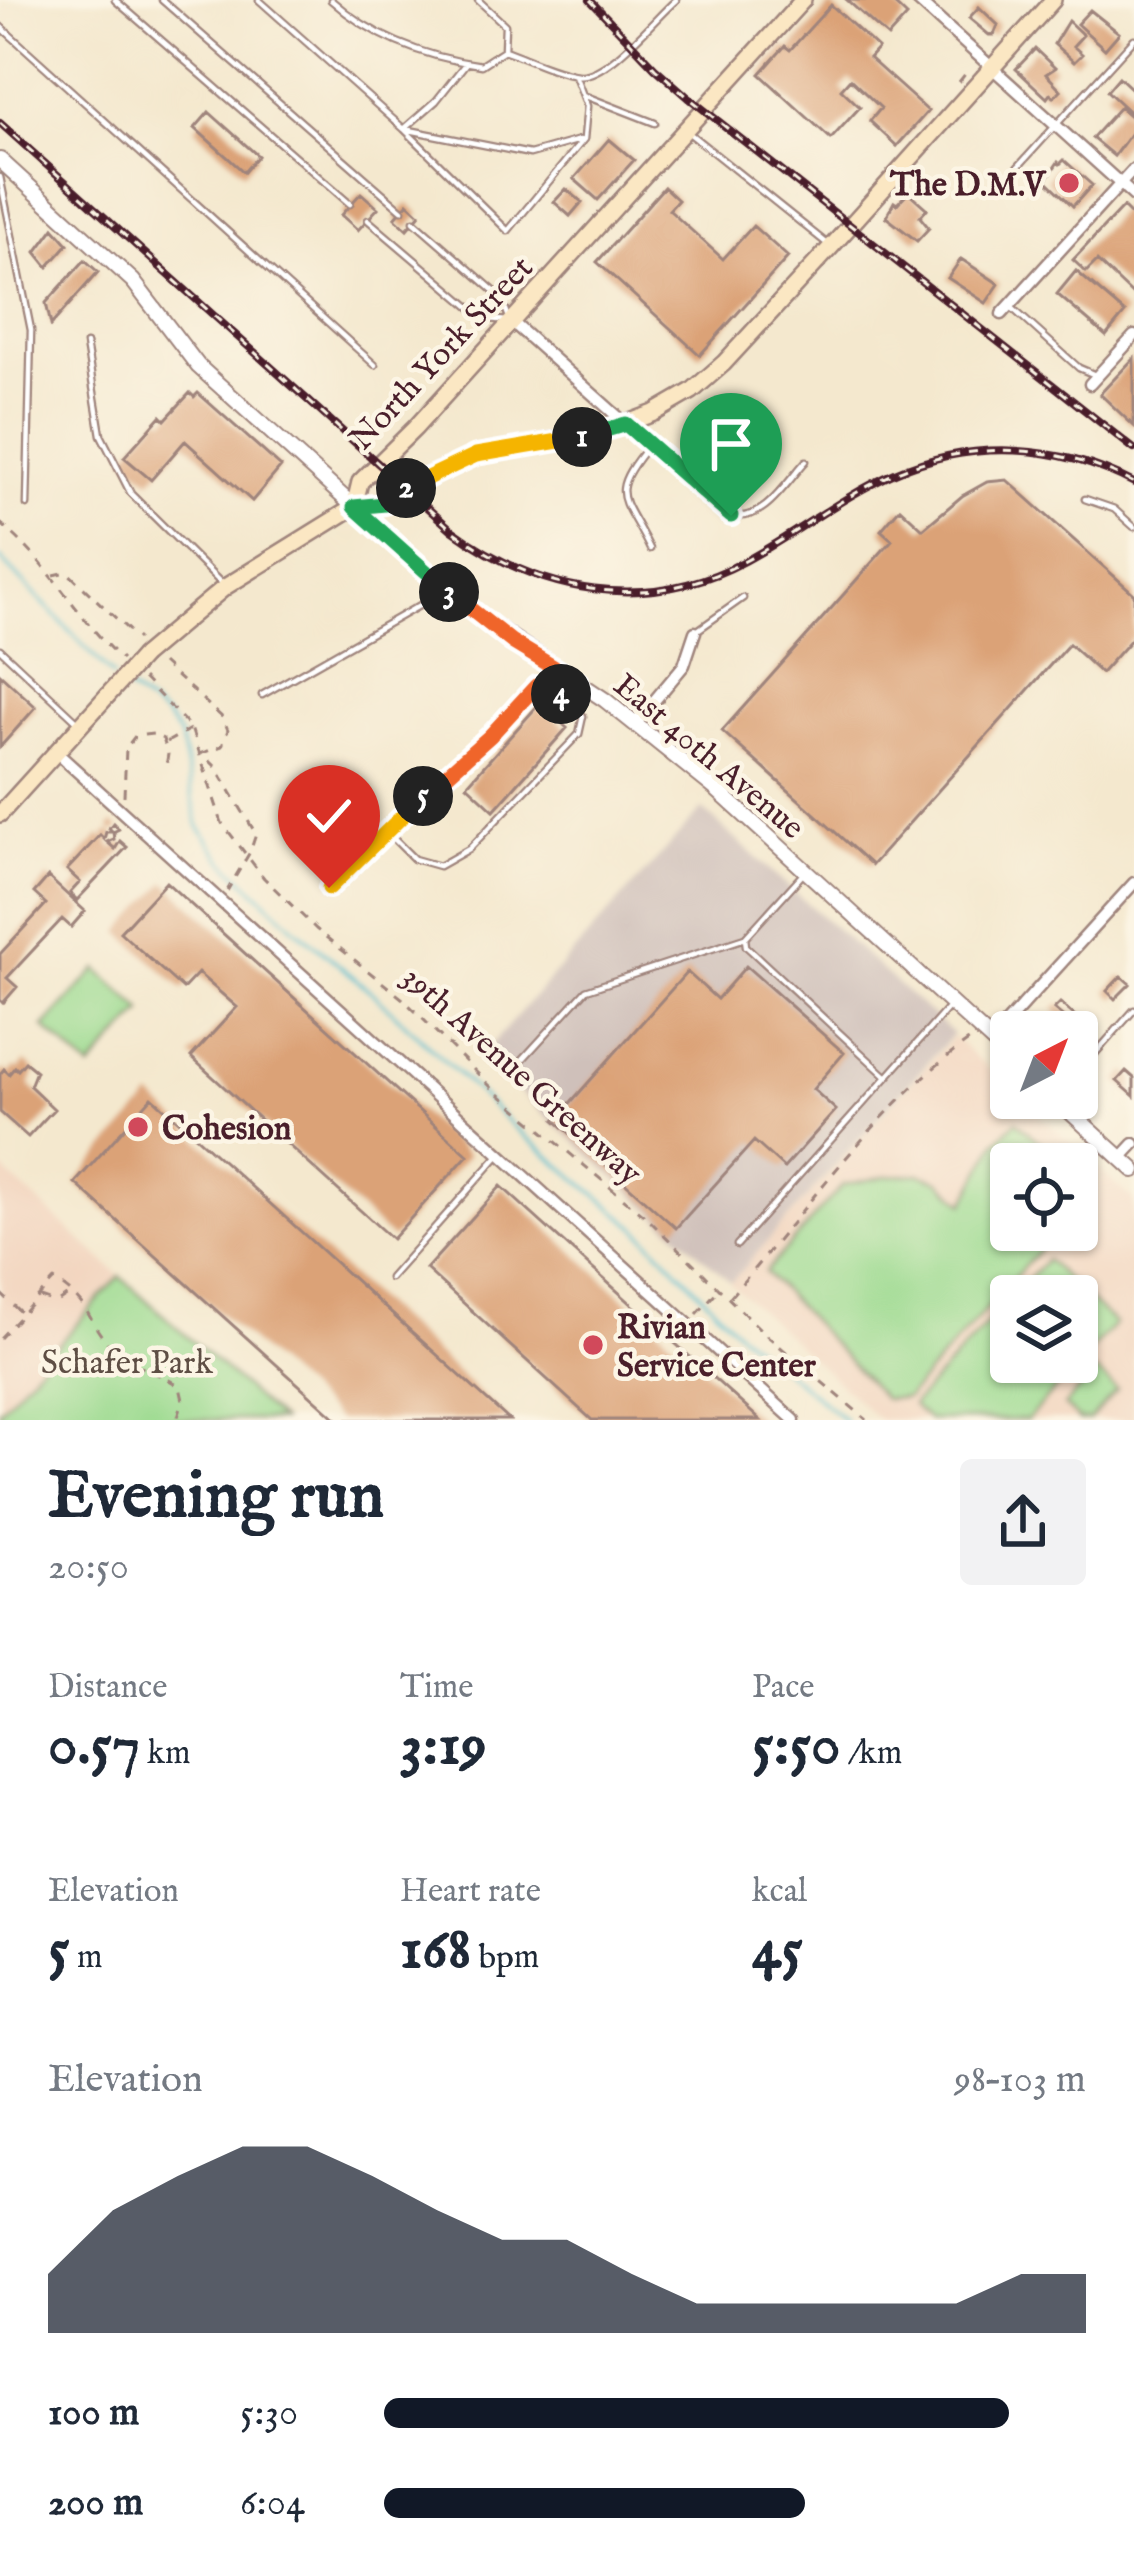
<!DOCTYPE html>
<html lang="en">
<head>
<meta charset="utf-8">
<style>
  body { margin:0; font-family:"IM FELL English",serif; background:#f2f2f3; color:#1f2937; height:100vh; display:flex; flex-direction:column; font-size:45px; white-space:nowrap }
  * { box-sizing:border-box; margin:0 }
  p { font-size:39px; color:#747a83 }
  .icon { flex:none; width:66px; height:66px; fill:none; stroke:currentColor; stroke-width:2; stroke-linecap:round; stroke-linejoin:round }
  .map { position:relative; height:1420px; overflow:hidden }
  .side { display:flex; flex-direction:column; background:#fff; flex:1 }
  .side>* { flex:none }
  .needle { width:78px; rotate:42deg }
  .controls { position:absolute; left:990px; top:1011px; display:grid; gap:24px }
  .controls a { display:grid; place-items:center; width:108px; height:108px; border-radius:12px; background:#fff; box-shadow:0 3px 9px #0004; font-size:60px }
  .pin { position:absolute; display:grid; place-items:center; width:102px; height:102px; color:#fff; margin:-123px -51px; border-radius:50% 50% 50% 0; rotate:-45deg; box-shadow:0 0 12px #0007 }
  .pin .icon { rotate:45deg }
  .km { position:absolute; width:60px; height:60px; margin:-30px; border-radius:50%; background:#222; color:#fff; font-size:33px; line-height:60px; text-align:center }
  .round { display:grid; place-items:center; flex:none; width:126px; height:126px; border-radius:12px; background:#f2f2f3 }
  .overview { display:flex; align-items:center; justify-content:space-between; height:204px; padding:0 48px }
  h1 { font-size:66px; font-weight:700; line-height:90px }
  .figures { display:grid; grid-template-columns:repeat(3,1fr); gap:18px; height:204px; padding:12px 48px }
  .figures div { display:grid; align-content:center }
  .figures b { font-size:60px; font-weight:700 }
  .figures small { font-size:33px; font-weight:400 }
  .figures p { font-size:33px }
  .chart { height:336px; padding:24px 48px }
  .chart p { display:flex; justify-content:space-between }
  .chart svg { width:100%; height:216px; margin-top:12px; fill:#111827; opacity:.7 }
  ul { padding:0 48px; list-style:none; font-size:39px }
  li { display:grid; grid-template-columns:192px 144px 1fr; align-items:center; height:90px }
  li i { height:30px; border-radius:15px; background:#111827 }
  .map>svg:first-child { display:block }
  .built { fill:#f2d4be; fill-rule:evenodd }
  .industrial { fill:#cfc0ba }
  .green { fill:#9cda90; stroke:#737c5e; stroke-width:3 }
  .lines { fill:none; stroke-linecap:round; stroke-linejoin:round }
  .stream { stroke:#52bdce; stroke-width:3 }
  .building { fill:#dba277 }
  .service-casing { stroke:#9f847c; stroke-width:9 }
  .minor-casing { stroke:#9f847c; stroke-width:15 }
  .tertiary-casing { stroke:#9f847c; stroke-width:18 }
  .secondary-casing { stroke:#9f847c; stroke-width:20 }
  .path { stroke:#9f847c; stroke-width:3; stroke-dasharray:9 9; stroke-linecap:butt }
  .service { stroke:#fff; stroke-width:4.5 }
  .minor { stroke:#fff; stroke-width:10 }
  .tertiary { stroke:#fff; stroke-width:14 }
  .secondary { stroke:#fbe7c3; stroke-width:15 }
  .rail-casing { stroke:#4a1f2b; stroke-width:8 }
  .rail { stroke:#fcf5e5; stroke-width:3; stroke-dasharray:9; stroke-linecap:butt }
  .secondary-bridge-casing { stroke:#9f847c; stroke-width:20; stroke-linecap:butt }
  .secondary-bridge { stroke:#fbe7c3; stroke-width:15 }
  .split-1-casing { stroke:#fff; stroke-width:24 }
  .split-2-casing { stroke:#fff; stroke-width:24 }
  .split-3-casing { stroke:#fff; stroke-width:24 }
  .split-4-casing { stroke:#fff; stroke-width:24 }
  .split-5-casing { stroke:#fff; stroke-width:24 }
  .split-6-casing { stroke:#fff; stroke-width:24 }
  .split-1 { stroke:#22a559; stroke-width:15 }
  .split-2 { stroke:#f5b400; stroke-width:15 }
  .split-3 { stroke:#22a559; stroke-width:15 }
  .split-4 { stroke:#f0652b; stroke-width:15 }
  .split-5 { stroke:#f0652b; stroke-width:15 }
  .split-6 { stroke:#f5b400; stroke-width:15 }
  .poi-dot { fill:#d1495b; stroke:#fcf5e5; stroke-width:4.5 }
  .labels { text-anchor:middle; stroke-width:9; stroke-linejoin:round; paint-order:stroke }
  .poi-label { font-size:33px; font-weight:bold; fill:#4a1f2b; stroke:#fcf5e5; text-anchor:start }
  .street-label { font-size:33px; fill:#4a1f2b; stroke:#fcf5e5 }
  .park-label { font-size:33px; fill:#5e4e44; stroke:#fcf5e5 }
</style>
</head>
<body>
<div class="map">
<svg width="1134" height="1420" viewBox="0 0 1134 1420">
  <rect width="100%" height="100%" fill="#fcf5e5"/>
  <filter id="ink" filterUnits="userSpaceOnUse"><feTurbulence type="fractalNoise" baseFrequency=".00833" numOctaves="2"/><feDisplacementMap in="SourceGraphic" scale="24" xChannelSelector="R" yChannelSelector="G"/><feConvolveMatrix kernelMatrix="1 2 1 2 8 2 1 2 1" color-interpolation-filters="sRGB"/></filter>
  <filter id="wash" filterUnits="userSpaceOnUse"><feTurbulence type="fractalNoise" baseFrequency=".004" numOctaves="4" result="noise"/><feDisplacementMap in="SourceGraphic" scale="48" xChannelSelector="R" yChannelSelector="G"/><feGaussianBlur stdDeviation="2.7" result="paint"/><feColorMatrix in="noise" values="0 0 0 0 0 0 0 0 0 0 0 0 0 0 0 0 0 1.4 0 .05"/><feComposite in="paint" operator="in"/></filter>
  <g filter="url(#wash)">
    <rect width="100%" height="100%" fill="#f4e8ce"/>
    <path class="built" d="M953,1037l58,52v9h10l113,103v219h-255l-149,-137zM1011,1164h66v66h-66zM1011,1296h66v66h-66z
      M0,1167l120,109 -120,133z"/>
    <path class="industrial" d="M702,809l251,225 -222,248 -251,-225z"/>
    <path class="green" d="M97,969l46,42 -53,58 -46,-42z
      M1016,1121l48,43h-53v66h46l-151,168 -22,1 -119,-127 78,-87 43,-9 35,-2 19,7 25,22 31,-61z
      M1046,1260l69,64 -88,96h-99l-16,-15 99,-107v64h66v-66h-64z
      M120,1276l160,144h-280v-11z
      M1096,1371l21,19 -28,30h-10l-15,-14z"/>
    <g class="lines">
      <path class="stream" d="M0,558l113,118
        M124,687l41,29 15,20 18,89 26,36 72,68 78,65 140,133 124,102 102,105 105,86"/>
    </g>
    <g id="blocks">
      <path class="building" d="M847,0h43l17,16 -19,21z
        M831,5l47,43 -9,10 59,53 -31,35 -27,-25 11,-13 -31,-29 -9,10 19,18 -29,32 -71,-65 25,-28 5,4z
        M979,7l19,18 -4,10h-5l-20,-17z
        M1090,10l29,23 -14,16 -28,-25z
        M1068,21l15,14 -10,11 9,8 -8,8 -20,-18z
        M1035,49l20,19 -9,6 15,16 -7,7 -4,-3 -3,4 -31,-29z
        M1119,77l15,14v25l-27,-25z
        M1120,107l14,12v10l-20,27 -22,-18z
        M209,112l49,44 -14,16 -49,-44z
        M609,139l25,21 -36,40 -24,-21z
        M1064,160l28,25 -19,21 -27,-26 12,-18 2,2z
        M664,187l14,13 -9,10 54,49 30,-33 35,31 -88,98 -103,-93z
        M566,189l16,13 -12,14 -16,-14z
        M908,192l19,17 -7,8 9,11 -12,13 -31,-24 8,-15 3,2z
        M361,193l17,15 -20,22 -17,-15z
        M408,203l12,11 -13,15 -12,-11z
        M1123,207l11,11v78l-37,-35 -11,11 -13,-12z
        M54,228l14,16 -20,23 -12,-15z
        M961,259l38,25 -13,19 -38,-25z
        M85,260l13,12 -47,53 -5,-22z
        M1076,271l49,42 -19,23 -49,-42z
        M1134,358v68l-34,-32z
        M190,393l4,4 4,-4 83,74 -29,34 -67,-60 -34,39 -27,-23 37,-41 4,4z
        M1007,480l127,114v42l-33,37 -32,-29 -197,221 -150,-134 170,-191 -11,-10 19,-22 23,21 39,-33 25,-14z
        M0,674l36,33 -36,40z
        M540,703l27,25 -73,82 -27,-25z
        M113,823l6,6 -6,3 1,7 -7,3 8,7 5,-8 7,6 -50,53 -7,-7 10,-11 -13,-12 33,-35 4,4 2,-7h7l-4,-4z
        M48,877l37,34 -14,16 -9,-8 -55,59 10,9 -14,16 -3,-3v-46l46,-50 -12,-11z
        M166,882l302,273 -76,84 -201,-182 46,-50 -39,-34 -15,16 -63,-57z
        M746,966l98,87 -31,36 23,21 -52,58 -30,-27 -78,87 -121,-108 132,-148 30,27z
        M1121,976l9,8 -15,15 -8,-8z
        M1060,1003l22,19 -5,7 -23,-20z
        M25,1062l11,9 -6,15 24,23 -26,28 -28,-25v-38l4,-5 5,5 6,-7 3,3z
        M1126,1071l8,7v18l-17,-15z
        M152,1097l102,92 255,231h-171l-263,-237z
        M501,1186l259,234h-168l-166,-151z"/>
    </g>
  </g>
  <g filter="url(#ink)">
    <use href="#blocks" fill-opacity="0" stroke="#9f847c" stroke-width="3"/>
    <g class="lines">
      <g class="service-casing">
        <path id="service" d="M115,0l235,204
          M162,0l240,210
          M259,0l145,129 104,102 76,-92 3,-33 -12,-31
          M331,0c42,38 94,57 150,65l23,-15 1,-25 -27,-25
          M0,26l375,339
          M504,50c23,8 50,22 74,25 28,4 76,-56 98,-75
          M583,95l72,28
          M404,129l126,25 50,-14
          M404,129l32,-28 30,-38
          M689,133l141,113
          M1017,168l117,-129
          M0,177l31,153 -4,175
          M368,220l115,98 23,3
          M414,221l87,76 7,18
          M1010,306l69,62 14,6
          M86,344l15,91 30,59 90,89
          M630,428l101,88c33,6 54,-32 75,-55
          M649,445c-43,52 -25,50 1,104
          M688,479l54,-62
          M1085,499l29,10 20,18
          M695,632l48,-34
          M0,649l77,72
          M262,695l183,-104
          M388,833l26,26 25,7 30,-17 110,-115 4,-18 -12,-18 6,-14
          M802,875l-57,63 1,8 141,131 62,-70
          M329,888l113,-112 49,-40 45,-50 35,12
          M523,1059l63,-69 159,-52
          M1077,1074l57,-64
          M737,1245l150,-168
          M390,1278l110,-124"/>
      </g>
      <g class="minor-casing">
        <path id="minor" d="M917,0l217,196
          M1002,314l132,-145
          M511,321l115,103
          M1090,384l44,-48
          M635,724l49,-59 11,-33
          M56,752l738,668
          M991,1040l143,-157
          M1121,1158l13,-14"/>
      </g>
      <g class="tertiary-casing">
        <path id="tertiary" d="M0,160l133,121 65,85 266,240 141,94 111,89 295,269
          M1055,1098l79,72"/>
      </g>
      <g class="secondary-casing">
        <path id="secondary" d="M354,507l31,-3 27,-20 64,-29 130,-24 48,-18 38,-22 32,-28 107,-116 222,-247
          M143,656l82,-69 129,-80 6,-25 55,-54 388,-428
          M0,814l107,-118"/>
      </g>
      <path class="path" d="M959,82l10,-13
        M0,523c49,39 77,95 122,137
        M54,575l13,-3 71,67
        M162,663l61,55 5,12 -6,16 -20,7 14,14 40,67 -6,18 -23,39
        M143,678l48,50 31,95 42,55 52,51 87,70 91,91 153,128 118,116 102,86
        M167,742l23,-13
        M124,796l2,-48 9,-12 18,-2 10,5 5,15 -2,13
        M0,1293l21,20
        M40,1297l15,5
        M730,1297c75,-85 149,-194 240,-257
        M59,1301l12,-8
        M697,1314l21,-24
        M0,1338l54,-58c39,25 31,39 57,67 21,21 47,24 69,40l3,13 -6,20"/>
      <use href="#service" class="service"/>
      <use href="#minor" class="minor"/>
      <use href="#tertiary" class="tertiary"/>
      <use href="#secondary" class="secondary"/>
      <g class="rail-casing">
        <path id="rail" d="M590,0l65,68 34,30 445,351
          M0,123l452,407c87,64 195,84 293,31 51,-27 97,-65 150,-88 77,-34 165,-29 239,10"/>
      </g>
      <use href="#rail" class="rail"/>
      <g class="secondary-bridge-casing">
        <path id="secondary-bridge" d="M107,696l36,-40"/>
      </g>
      <use href="#secondary-bridge" class="secondary-bridge"/>
    </g>
  </g>
  <g class="lines" filter="url(#ink)">
    <g class="split-1-casing">
      <path id="split-1" d="M582,437l44,-13 105,92"/>
    </g>
    <g class="split-2-casing">
      <path id="split-2" d="M406,488l70,-33 106,-18"/>
    </g>
    <g class="split-3-casing">
      <path id="split-3" d="M406,488l-21,16 -31,3 95,85"/>
    </g>
    <g class="split-4-casing">
      <path id="split-4" d="M449,592l63,50 66,40 -7,16 -10,-4"/>
    </g>
    <g class="split-5-casing">
      <path id="split-5" d="M423,796l67,-60 46,-50 25,8"/>
    </g>
    <g class="split-6-casing">
      <path id="split-6" d="M329,888l94,-92"/>
    </g>
    <use href="#split-1" class="split-1"/>
    <use href="#split-2" class="split-2"/>
    <use href="#split-3" class="split-3"/>
    <use href="#split-4" class="split-4"/>
    <use href="#split-5" class="split-5"/>
    <use href="#split-6" class="split-6"/>
  </g>
  <g class="poi-dot">
    <circle cx="1069" cy="183" r="12"/>
    <circle cx="138" cy="1127" r="12"/>
    <circle cx="593" cy="1345" r="12"/>
  </g>
  <g class="labels">
    <g class="poi-label">
      <text x="1045" y="195" text-anchor="end">The D.M.V</text>
      <text x="162" y="1139">Cohesion</text>
      <text x="617" y="1338">Rivian<tspan x="617" dy="38">Service Center</tspan></text>
    </g>
    <g class="street-label">
      <text transform="translate(440 352) rotate(-47)" y="12">North York Street</text>
      <text transform="translate(710 755) rotate(40)" y="12">East 40th Avenue</text>
      <text transform="translate(523 1074) rotate(42)" y="12">39th Avenue Greenway</text>
    </g>
    <g class="park-label">
      <text x="127" y="1373">Schafer Park</text>
    </g>
  </g>
</svg>
<div class="controls">
<a><svg class="needle" viewBox="-14 -14 28 28"><path d="M0-13l5 13h-10z" fill="#e53935"/><path d="M0 13l5-13h-10z" fill="#747a83"/></svg></a>
<a><svg class="icon" aria-label="locate" viewBox="0 0 24 24"><circle cx="12" cy="12" r="6"/><path d="M12 2v4M12 18v4M2 12h4M18 12h4"/></svg></a>
<a><svg class="icon" aria-label="layers" viewBox="0 0 24 24"><path d="M12 4l9 5-9 5-9-5zM3 14l9 5 9-5"/></svg></a>
</div>
<div class="pin" style="left:731px;top:516px;background:#1e9e55"><svg class="icon" aria-label="arrive" viewBox="0 0 24 24"><path d="M6 21V4h12l-3 4 3 4H6"/></svg></div>
<div class="pin" style="left:329px;top:888px;background:#d93025"><svg class="icon" aria-label="check" viewBox="0 0 24 24"><path d="M5 12l5 5 9-10"/></svg></div>
<b class="km" style="left:582px;top:437px">1</b>
<b class="km" style="left:406px;top:488px">2</b>
<b class="km" style="left:449px;top:592px">3</b>
<b class="km" style="left:561px;top:694px">4</b>
<b class="km" style="left:423px;top:796px">5</b>
</div>
<section class="side">
<div class="overview"><div><h1>Evening run</h1><p>20:50</p></div><a class="round"><svg class="icon" aria-label="share" viewBox="0 0 24 24"><path d="M12 15V3M7 8l5-5 5 5M5 13v7h14v-7"/></svg></a></div>
<div class="figures">
<div><p>Distance</p><b>0.57<small> km</small></b></div>
<div><p>Time</p><b>3:19</b></div>
<div><p>Pace</p><b>5:50<small> /km</small></b></div>
</div>
<div class="figures">
<div><p>Elevation</p><b>5<small> m</small></b></div>
<div><p>Heart rate</p><b>168<small> bpm</small></b></div>
<div><p>kcal</p><b>45</b></div>
</div>
<div class="chart"><p><span>Elevation</span>98–103 m</p>
<svg viewBox="0 0 160 44" preserveAspectRatio="none"><path d="M0 44V32L10 19L20 12L30 6L40 6L50 12L60 19L70 25L80 25L90 32L100 38L110 38L120 38L130 38L140 38L150 32L160 32V44z"/></svg>
</div>
<ul>
<li><b>100 m</b>5:30<i style="width:89%"></i></li>
<li><b>200 m</b>6:04<i style="width:60%"></i></li>
</ul>
</section>
</body>
</html>
